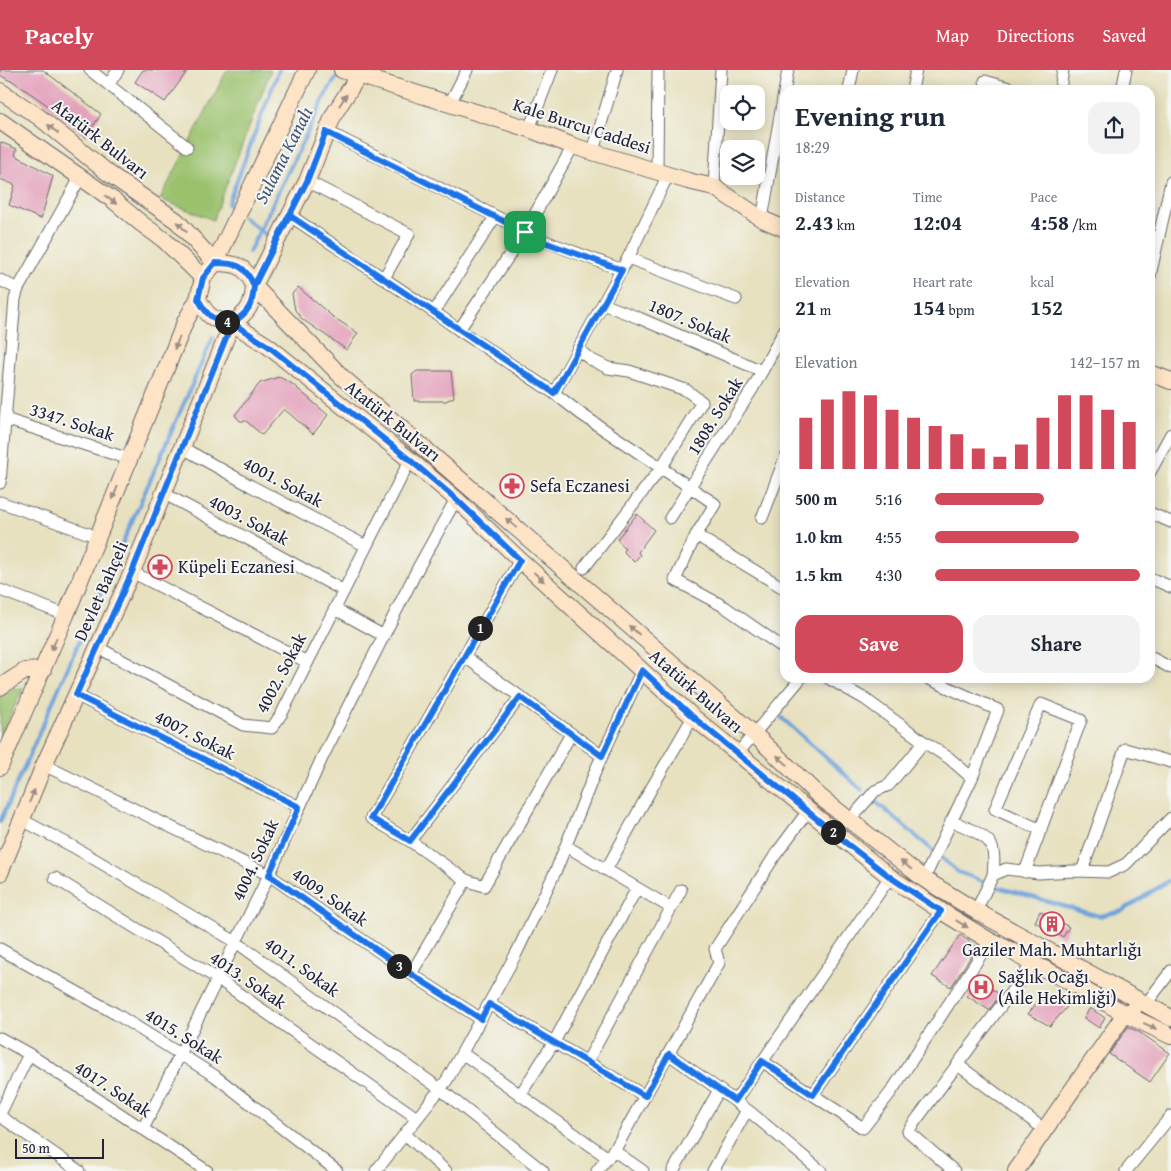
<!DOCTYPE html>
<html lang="en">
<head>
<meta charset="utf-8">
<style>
  body { margin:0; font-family:"Gentium Book Plus",serif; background:#f2f2f3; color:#1f2937; height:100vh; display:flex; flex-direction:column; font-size:19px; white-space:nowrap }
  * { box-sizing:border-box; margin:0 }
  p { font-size:16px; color:#747a83 }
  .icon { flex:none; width:28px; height:28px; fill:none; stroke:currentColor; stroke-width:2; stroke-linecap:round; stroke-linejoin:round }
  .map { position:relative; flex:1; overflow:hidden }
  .sheet { position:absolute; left:780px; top:15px; width:375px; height:598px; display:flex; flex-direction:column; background:#fff; border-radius:15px; box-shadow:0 2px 12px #0003 }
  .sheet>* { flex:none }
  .tools { position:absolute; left:720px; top:15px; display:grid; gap:10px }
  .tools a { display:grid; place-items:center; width:45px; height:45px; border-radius:10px; background:#fff; box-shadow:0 2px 12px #0003; font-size:25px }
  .scale { position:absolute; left:15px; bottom:12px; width:89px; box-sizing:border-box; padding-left:5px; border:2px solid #22223b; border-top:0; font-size:14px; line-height:18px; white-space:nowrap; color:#22223b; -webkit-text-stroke:4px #f6f6f2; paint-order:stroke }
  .pin { position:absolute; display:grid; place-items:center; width:42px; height:42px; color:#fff; margin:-21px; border-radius:10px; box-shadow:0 2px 8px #0006 }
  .km { position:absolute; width:25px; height:25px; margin:-12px; border-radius:50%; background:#222; color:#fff; font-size:14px; line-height:25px; text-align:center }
  .round { display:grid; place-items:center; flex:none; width:52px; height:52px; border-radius:15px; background:#f2f2f3 }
  .overview { display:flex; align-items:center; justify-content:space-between; height:85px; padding:0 15px }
  h1 { font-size:28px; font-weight:700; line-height:38px }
  .metrics { display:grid; grid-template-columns:repeat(3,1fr); gap:8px; height:85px; padding:5px 15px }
  .metrics div { display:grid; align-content:center }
  .metrics b { font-size:21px; font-weight:700 }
  .metrics small { font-size:14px; font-weight:400 }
  .metrics p { font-size:14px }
  .chart { height:140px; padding:10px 15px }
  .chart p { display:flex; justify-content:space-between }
  .chart svg { width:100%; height:90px; margin-top:5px; stroke:#d1495b; stroke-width:6 }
  .cta { display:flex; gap:10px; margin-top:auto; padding:10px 15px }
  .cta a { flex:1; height:58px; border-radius:15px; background:#d1495b; color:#fff; font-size:20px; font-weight:700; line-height:58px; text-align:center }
  .cta a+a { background:#f2f2f3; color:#1f2937 }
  ul { padding:0 15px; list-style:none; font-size:16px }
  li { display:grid; grid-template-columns:80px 60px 1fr; align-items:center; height:38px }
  li i { height:12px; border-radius:6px; background:#d1495b }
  header { display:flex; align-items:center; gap:30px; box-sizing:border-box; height:70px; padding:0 25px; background:#d1495b; color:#fff }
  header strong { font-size:24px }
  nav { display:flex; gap:28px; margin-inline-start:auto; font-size:18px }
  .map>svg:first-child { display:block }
  .green { fill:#9ac16c; stroke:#5e7254 }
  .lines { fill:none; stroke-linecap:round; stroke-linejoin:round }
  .stream { stroke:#71a3dc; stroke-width:4 }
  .building { fill:#e3a0bb }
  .street-casing { stroke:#676569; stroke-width:13 }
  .secondary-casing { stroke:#676569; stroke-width:18 }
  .street { stroke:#fff; stroke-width:11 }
  .secondary { stroke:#fee4c6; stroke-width:16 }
  .oneway { fill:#9b8d87 }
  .route-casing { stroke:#fff; stroke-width:10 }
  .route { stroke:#1a73e8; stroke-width:6 }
  .labels { text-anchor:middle; stroke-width:4; stroke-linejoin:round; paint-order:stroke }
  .street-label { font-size:18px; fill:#22223b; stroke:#f6f6f2 }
  .poi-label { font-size:18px; fill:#22223b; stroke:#f6f6f2; text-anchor:start }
  .water-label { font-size:19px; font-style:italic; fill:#42567b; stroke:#f6f6f2 }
</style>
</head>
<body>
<header>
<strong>Pacely</strong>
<nav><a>Map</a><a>Directions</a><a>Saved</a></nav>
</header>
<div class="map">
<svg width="1171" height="1101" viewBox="0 0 1171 1101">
  <rect width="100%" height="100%" fill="#f6f6f2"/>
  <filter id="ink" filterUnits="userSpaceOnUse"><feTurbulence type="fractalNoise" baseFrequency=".02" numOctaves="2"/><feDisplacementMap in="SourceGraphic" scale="10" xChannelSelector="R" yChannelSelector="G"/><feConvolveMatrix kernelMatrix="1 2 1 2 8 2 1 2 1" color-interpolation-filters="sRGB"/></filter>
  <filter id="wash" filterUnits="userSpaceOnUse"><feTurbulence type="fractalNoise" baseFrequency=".0096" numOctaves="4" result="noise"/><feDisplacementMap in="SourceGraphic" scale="20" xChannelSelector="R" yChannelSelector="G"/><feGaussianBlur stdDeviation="1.12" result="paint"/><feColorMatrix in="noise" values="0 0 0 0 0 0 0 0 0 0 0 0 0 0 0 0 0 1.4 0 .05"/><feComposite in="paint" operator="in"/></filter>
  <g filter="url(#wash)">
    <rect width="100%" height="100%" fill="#e7e1bf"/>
    <path class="green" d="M227,0h44l-58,150 -53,-21z
      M15,618l8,1 -23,48v-41z"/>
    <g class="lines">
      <path class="stream" d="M235,140l-7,-6 51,-134
        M242,146l28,22
        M249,182l78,-160 12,-18
        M782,648l80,72
        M876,732l82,70 43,16 98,28 23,-5 49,-32
        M0,752l213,-485"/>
    </g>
    <g id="blocks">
      <path class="building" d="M0,0h43l58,44 -15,23 -43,-35 -32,-22 -1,1 -10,-6z
        M143,0h45l-23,32 -30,-20z
        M0,72l17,7 -2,6 38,21 -12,43 -32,-14 6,-20 -15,-6z
        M298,217l35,30 25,16 -11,17 -45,-31 -7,-9 -3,-16z
        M417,301h34l3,26 -8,4h-32l-2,-26z
        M279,307l12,6 37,32 -15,19 -29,-25 -22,26 -16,-14h-6l-5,-6 25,-32z
        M637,444l17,16 -16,22 2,3 -6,7 -10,-10 1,-3 -8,-10z
        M1040,841l29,16 -6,10 -28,-15z
        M960,865l17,12 -26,40 -19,-11z
        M978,908l22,17 -11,15 -22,-14z
        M1044,924l23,13 -17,19 -22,-12z
        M1090,938l15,10 -6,10 -15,-10z
        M1128,957l11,5 31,21 -20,29 -41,-28z"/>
    </g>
  </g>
  <g filter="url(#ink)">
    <use href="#blocks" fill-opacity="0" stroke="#676569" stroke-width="1"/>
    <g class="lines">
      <g class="street-casing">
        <path id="street" d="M90,0l97,77
          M985,11l31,9
          M109,14l9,-14
          M849,20l4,-20
          M912,20l4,-20
          M1060,20l3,-20
          M1122,20l4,-20
          M450,33l17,-33
          M529,59l23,-59
          M326,61l219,110 77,29
          M593,81l24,-81
          M657,101l1,-101
          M307,111l102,53 -25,44
          M714,117l7,-117
          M289,145l145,97 25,18 95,63 27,21 134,90 -19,31 -21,45 50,27 60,42
          M762,149l26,-149
          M628,188l108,41
          M1150,206l21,-94
          M0,210l18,9
          M603,234l36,14 123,53
          M434,242l61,-95
          M459,260l66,-98 48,-86
          M579,280l11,9 18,9 21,3 57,19 16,12 -41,66 -77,100
          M554,323l74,-135 40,-83
          M5,349l124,40
          M183,378l68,38 115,60
          M1150,402l21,-38
          M0,413l15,-184 3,-10 62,-111
          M165,424l179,97
          M0,432l98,35
          M1150,443l21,9
          M670,448l83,-130 32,-59
          M762,448l23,-60
          M696,465l89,54
          M520,490l-149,258 39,23 56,39 18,6 87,-152
          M132,502l175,90
          M1150,508l21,9
          M0,520l66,25
          M335,539l49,27
          M97,577l146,78 29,3 10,-15 128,-253
          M464,586l138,100
          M1150,587l21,11
          M828,608l37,21 59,43 25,16 23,20 -48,101
          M927,608l71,32 -26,68
          M76,625l223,112
          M738,683l63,-75
          M44,695l225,110 142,99 70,45
          M22,750l50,26 164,96 204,147 103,82
          M849,751l26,-30 14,-6 35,-43
          M951,751c11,4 38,15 41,26 3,9 2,19 1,28
          M410,771l110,-144
          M566,776l105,62
          M606,800l45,-81 42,-72
          M1082,801l43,-122 46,13
          M1025,802l56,-152 -40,-16 -46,105 46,21
          M55,808l163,101 199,139
          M976,841l17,-36 13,-6 33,4 34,-2 36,1 17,-8 45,-46
          M0,879l116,65 99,62 122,95
          M411,904l55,-94
          M489,934l156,92
          M1146,934l25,-33
          M0,968l29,16 178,117
          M462,983l146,105
          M669,984l81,58 71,59
          M762,991l101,67 28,-36 99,-151
          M587,992l94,-172
          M958,995l87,65
          M520,1025l34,-53 83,-154
          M813,1025l128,-184
          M735,1031l155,-224
          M0,1044l29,-60
          M0,1046l79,55
          M143,1059l126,-254 53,-117 96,-190 38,-69
          M405,1064l41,37
          M613,1080l30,21
          M376,1101l71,-91 69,-126 41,-86 40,-101 45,-97
          M597,1101l20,-25 102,-183 -4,-14 61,-95 32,-43
          M673,1101l46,-81
          M713,1101l34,-61
          M954,1101l-46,-40 124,-167
          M1126,1101l45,-55"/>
      </g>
      <g class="secondary-casing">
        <path id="secondary" d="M342,0l187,59 44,17 115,35 26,6 48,32 23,10
          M0,21l39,26 69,56 69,48 38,42 92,-193
          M0,51l113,79 29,24 22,16 39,38
          M198,229c10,18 14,21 34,24 16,-10 21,-18 22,-37l53,-105 27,-67 28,-44
          M1150,303l21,8
          M0,617l25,-16 18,-1
          M0,697l66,-152 119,-293 13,-23 5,-21 12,-15c22,0 30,2 39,23l88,91 412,357 65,62 105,83 52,32 195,107
          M0,803l44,-108 88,-193 100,-249 36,23 142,114 46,39 64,61 173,157 197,160 51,34 49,30 20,9 22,14 17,7 30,16 46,27 46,22
          M1016,1101l109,-157 8,-4"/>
      </g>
      <use href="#street" class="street"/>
      <use href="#secondary" class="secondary"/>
    </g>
    <defs><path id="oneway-solid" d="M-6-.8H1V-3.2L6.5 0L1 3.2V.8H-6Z" transform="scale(1.25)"/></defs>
    <g class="oneway">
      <use href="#oneway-solid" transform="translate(343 30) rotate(-57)"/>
      <use href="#oneway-solid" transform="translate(53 59) rotate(-141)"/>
      <use href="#oneway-solid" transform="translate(111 130) rotate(36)"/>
      <use href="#oneway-solid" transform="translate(182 157) rotate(-133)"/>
      <use href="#oneway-solid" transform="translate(177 273) rotate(112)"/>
      <use href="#oneway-solid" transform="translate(115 423) rotate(112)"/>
      <use href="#oneway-solid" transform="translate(511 453) rotate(-139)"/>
      <use href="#oneway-solid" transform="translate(539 507) rotate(42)"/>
      <use href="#oneway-solid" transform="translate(634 560) rotate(-139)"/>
      <use href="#oneway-solid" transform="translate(54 574) rotate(113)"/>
      <use href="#oneway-solid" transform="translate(782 690) rotate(-139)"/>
      <use href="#oneway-solid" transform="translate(32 726) rotate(-68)"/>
      <use href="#oneway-solid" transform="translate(906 795) rotate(-142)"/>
      <use href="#oneway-solid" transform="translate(962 854) rotate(31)"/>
      <use href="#oneway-solid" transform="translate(1150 956) rotate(25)"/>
    </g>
  </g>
  <g class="lines" filter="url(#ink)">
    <g class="route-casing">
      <path id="route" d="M525,162l-199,-100 -19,49 -53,105c-1,19 -6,27 -22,37l36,23 142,114 46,39 64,61 -149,258 39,23 110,-144 82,59 40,-86 51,47 153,126 44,34 51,34 -128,184 -51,-34 -27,40 -66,-47 -24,42 -156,-92 -8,15 -70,-45 -142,-99 30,-68 -223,-112 56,-123 100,-249c-20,-3 -24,-6 -34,-24l5,-21 12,-15c22,0 30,2 39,23l35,-71 265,178 68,-123 -78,-28 -19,-10"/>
    </g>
    <use href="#route" class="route"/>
  </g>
  <defs>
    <g id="pharmacy-ring" transform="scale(1.25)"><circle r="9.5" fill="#f6f6f2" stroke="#d1495b" stroke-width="1.5"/><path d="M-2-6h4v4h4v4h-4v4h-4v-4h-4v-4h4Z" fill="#d1495b"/></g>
    <g id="building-ring" transform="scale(1.25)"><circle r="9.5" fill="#f6f6f2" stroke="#d1495b" stroke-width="1.5"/><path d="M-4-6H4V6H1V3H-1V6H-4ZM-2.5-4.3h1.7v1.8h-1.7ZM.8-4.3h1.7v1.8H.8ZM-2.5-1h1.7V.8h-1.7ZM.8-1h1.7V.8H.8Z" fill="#d1495b"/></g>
    <g id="hospital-ring" transform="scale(1.25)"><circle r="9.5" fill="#f6f6f2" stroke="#d1495b" stroke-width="1.5"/><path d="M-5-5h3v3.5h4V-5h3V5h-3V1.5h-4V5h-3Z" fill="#d1495b"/></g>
  </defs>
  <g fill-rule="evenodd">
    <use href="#pharmacy-ring" x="512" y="416"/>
    <use href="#pharmacy-ring" x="160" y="497"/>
    <use href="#building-ring" x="1052" y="854"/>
    <use href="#hospital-ring" x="981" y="917"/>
  </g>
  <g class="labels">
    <g class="street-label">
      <text transform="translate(582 56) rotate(18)" y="6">Kale Burcu Caddesi</text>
      <text transform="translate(100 69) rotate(38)" y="6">Atatürk Bulvarı</text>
      <text transform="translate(690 251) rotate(23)" y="6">1807. Sokak</text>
      <text transform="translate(715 346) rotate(-58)" y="6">1808. Sokak</text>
      <text transform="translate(393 351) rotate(39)" y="6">Atatürk Bulvarı</text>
      <text transform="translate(72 352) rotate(18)" y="6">3347. Sokak</text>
      <text transform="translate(283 412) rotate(28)" y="6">4001. Sokak</text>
      <text transform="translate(249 450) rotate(28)" y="6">4003. Sokak</text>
      <text transform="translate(101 521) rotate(-66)" y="6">Devlet Bahçeli</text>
      <text transform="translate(281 603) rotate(-62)" y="6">4002. Sokak</text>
      <text transform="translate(696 621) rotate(41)" y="6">Atatürk Bulvarı</text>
      <text transform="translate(195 665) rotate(27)" y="6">4007. Sokak</text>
      <text transform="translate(255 790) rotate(-65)" y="6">4004. Sokak</text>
      <text transform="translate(330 827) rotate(35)" y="6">4009. Sokak</text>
      <text transform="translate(302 897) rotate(36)" y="6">4011. Sokak</text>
      <text transform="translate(248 910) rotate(34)" y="6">4013. Sokak</text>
      <text transform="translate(184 966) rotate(32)" y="6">4015. Sokak</text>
      <text transform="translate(113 1019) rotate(33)" y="6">4017. Sokak</text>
    </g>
    <g class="poi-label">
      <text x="530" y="422">Sefa Eczanesi</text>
      <text x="178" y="503">Küpeli Eczanesi</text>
      <text x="1052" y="886" text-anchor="middle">Gaziler Mah. Muhtarlığı</text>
      <text x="998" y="913">Sağlık Ocağı<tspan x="998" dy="21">(Aile Hekimliği)</tspan></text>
    </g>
    <g class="water-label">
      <text transform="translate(283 85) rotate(-63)" y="7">Sulama Kanalı</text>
    </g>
  </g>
</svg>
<div class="tools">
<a><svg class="icon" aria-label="locate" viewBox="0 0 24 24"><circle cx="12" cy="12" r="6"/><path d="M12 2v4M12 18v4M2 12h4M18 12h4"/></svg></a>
<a><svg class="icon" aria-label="layers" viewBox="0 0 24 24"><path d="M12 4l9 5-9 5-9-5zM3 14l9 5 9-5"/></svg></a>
</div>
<div class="scale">50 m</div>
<div class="pin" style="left:525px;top:162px;background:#1e9e55"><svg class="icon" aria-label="arrive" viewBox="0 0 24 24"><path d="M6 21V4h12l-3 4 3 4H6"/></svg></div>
<b class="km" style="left:480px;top:558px">1</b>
<b class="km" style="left:833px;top:762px">2</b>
<b class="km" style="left:399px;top:896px">3</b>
<b class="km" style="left:227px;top:252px">4</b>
<section class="sheet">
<div class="overview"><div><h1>Evening run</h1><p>18:29</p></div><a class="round"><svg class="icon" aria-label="share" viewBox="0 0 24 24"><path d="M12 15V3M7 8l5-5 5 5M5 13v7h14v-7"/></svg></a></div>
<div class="metrics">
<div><p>Distance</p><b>2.43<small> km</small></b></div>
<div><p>Time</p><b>12:04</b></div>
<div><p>Pace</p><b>4:58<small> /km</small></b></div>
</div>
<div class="metrics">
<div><p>Elevation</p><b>21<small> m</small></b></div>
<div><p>Heart rate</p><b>154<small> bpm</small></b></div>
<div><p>kcal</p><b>152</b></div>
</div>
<div class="chart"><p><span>Elevation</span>142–157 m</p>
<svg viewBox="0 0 160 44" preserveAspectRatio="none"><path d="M5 44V19M15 44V10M25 44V6M35 44V8M45 44V15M55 44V19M65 44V23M75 44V27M85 44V34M95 44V38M105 44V32M115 44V19M125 44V8M135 44V8M145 44V15M155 44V21"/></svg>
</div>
<ul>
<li><b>500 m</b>5:16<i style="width:53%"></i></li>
<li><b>1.0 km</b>4:55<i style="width:70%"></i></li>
<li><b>1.5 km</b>4:30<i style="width:100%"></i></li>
</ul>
<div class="cta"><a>Save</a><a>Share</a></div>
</section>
</div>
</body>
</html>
